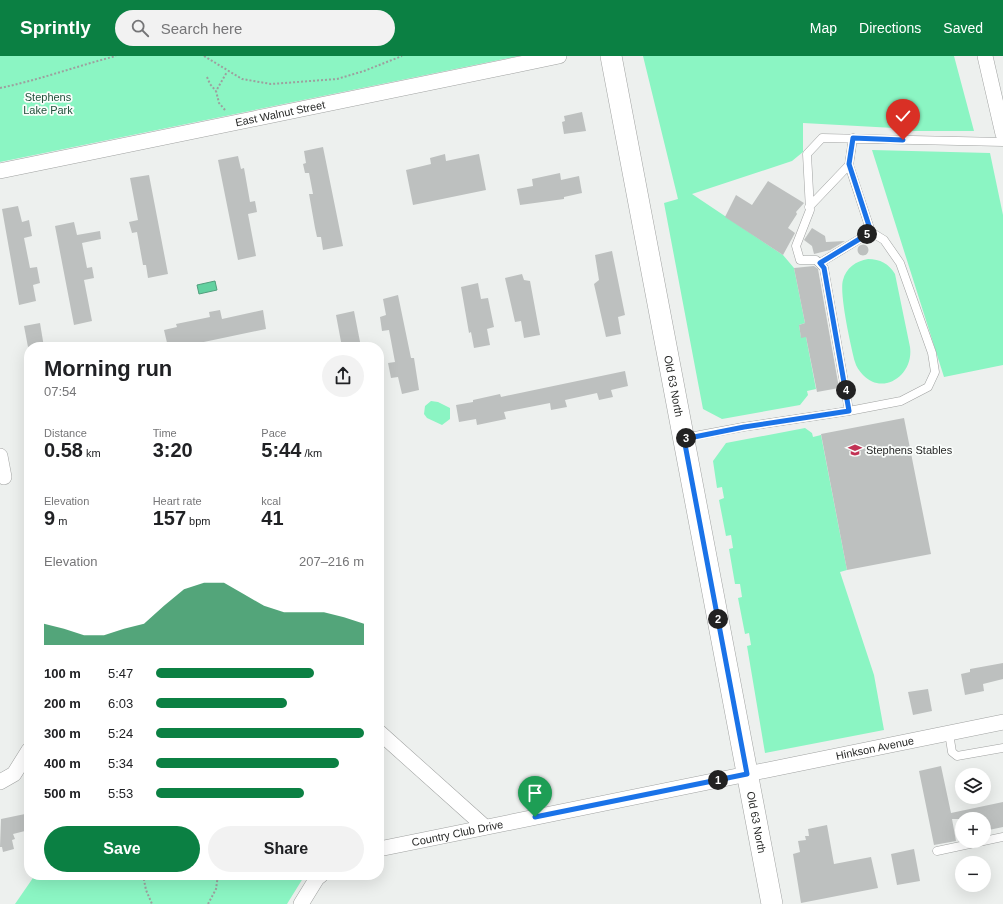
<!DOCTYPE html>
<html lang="en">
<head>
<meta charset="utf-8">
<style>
  body { margin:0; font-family:Helvetica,sans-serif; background:#f2f2f2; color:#202124; height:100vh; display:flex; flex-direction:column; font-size:15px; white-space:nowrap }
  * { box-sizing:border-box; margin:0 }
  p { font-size:13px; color:#757577 }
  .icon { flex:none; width:22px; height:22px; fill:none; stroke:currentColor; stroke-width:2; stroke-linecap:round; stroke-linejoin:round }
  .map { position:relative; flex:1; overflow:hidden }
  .panel { position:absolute; left:24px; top:286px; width:360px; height:538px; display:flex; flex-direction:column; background:#fff; border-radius:16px; box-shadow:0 4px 16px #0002 }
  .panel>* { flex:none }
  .buttons { position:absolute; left:955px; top:712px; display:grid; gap:8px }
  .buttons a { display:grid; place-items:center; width:36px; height:36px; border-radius:50%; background:#fff; box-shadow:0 4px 16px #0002; font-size:20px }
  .pin { position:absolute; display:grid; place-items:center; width:34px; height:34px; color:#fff; margin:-41px -17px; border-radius:50% 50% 50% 0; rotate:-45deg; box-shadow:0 0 4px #0007 }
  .pin .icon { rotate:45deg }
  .km { position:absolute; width:20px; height:20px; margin:-10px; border-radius:50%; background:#222; color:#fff; font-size:11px; line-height:20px; text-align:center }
  .round { display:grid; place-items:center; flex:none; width:42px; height:42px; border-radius:21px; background:#f2f2f2 }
  .headline { display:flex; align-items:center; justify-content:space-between; height:68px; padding:0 20px }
  h1 { font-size:22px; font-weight:800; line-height:30px }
  .stats { display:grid; grid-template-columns:repeat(3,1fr); gap:6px; height:68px; padding:4px 20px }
  .stats div { display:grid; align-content:center }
  .stats b { font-size:20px; font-weight:800 }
  .stats small { font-size:11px; font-weight:400 }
  .stats p { font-size:11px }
  .chart { height:112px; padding:8px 20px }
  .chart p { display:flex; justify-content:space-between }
  .chart svg { width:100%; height:72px; margin-top:4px; fill:#0b8043; opacity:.7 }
  .primary-button { display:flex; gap:8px; margin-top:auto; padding:8px 20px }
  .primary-button a { flex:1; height:46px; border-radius:24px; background:#0b8043; color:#fff; font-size:16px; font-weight:800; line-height:46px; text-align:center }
  .primary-button a+a { background:#f2f2f2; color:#202124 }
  ul { padding:0 20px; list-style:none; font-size:13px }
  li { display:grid; grid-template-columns:64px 48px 1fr; align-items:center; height:30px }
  li i { height:10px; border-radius:5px; background:#0b8043 }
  header { display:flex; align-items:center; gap:24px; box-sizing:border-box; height:56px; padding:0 20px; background:#0b8043; color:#fff }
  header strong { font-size:19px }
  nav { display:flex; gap:22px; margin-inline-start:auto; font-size:14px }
  .search { width:280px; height:36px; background:#f2f2f2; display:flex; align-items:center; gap:10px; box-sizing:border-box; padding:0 14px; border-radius:22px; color:#757577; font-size:15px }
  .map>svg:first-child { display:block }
  .green { fill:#8bf5c3 }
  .water { fill:#62d1a0; stroke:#509e7c }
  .building { fill:#bdc0bf }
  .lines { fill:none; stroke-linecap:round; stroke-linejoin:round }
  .lane-casing { stroke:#a0a2a1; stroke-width:9 }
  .street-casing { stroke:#a0a2a1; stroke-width:16 }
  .secondary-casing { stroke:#a0a2a1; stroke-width:22 }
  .path { stroke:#9d9f9e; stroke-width:2; stroke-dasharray:2 2; stroke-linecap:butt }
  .lane { stroke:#fff; stroke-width:8 }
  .street { stroke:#fff; stroke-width:15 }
  .secondary { stroke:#fff; stroke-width:21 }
  .route-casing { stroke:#fff; stroke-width:8 }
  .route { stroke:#1a73e8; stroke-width:5 }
  .labels { text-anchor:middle; stroke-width:3.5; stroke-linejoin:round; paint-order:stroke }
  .park-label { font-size:11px; fill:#21503b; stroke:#fafdfb }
  .street-label { font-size:11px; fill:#272827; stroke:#fafdfb }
  .poi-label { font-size:11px; fill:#272827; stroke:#fafdfb; text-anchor:start }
</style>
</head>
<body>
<header>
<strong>Sprintly</strong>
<div class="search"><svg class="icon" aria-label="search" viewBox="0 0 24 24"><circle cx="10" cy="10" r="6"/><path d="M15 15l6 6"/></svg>Search here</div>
<nav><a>Map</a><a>Directions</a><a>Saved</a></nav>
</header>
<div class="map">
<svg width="1003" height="848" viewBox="0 0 1003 848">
  <rect width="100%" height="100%" fill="#edf0ee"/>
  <path class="green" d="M0,0h519l-519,106z
    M643,0h311l20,75h-77l-3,-3 -91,-5v29l-11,9 -100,33 91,61 11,13 11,55 -6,2 2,12h5l10,52 -9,2 1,4 -8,10 -78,14 -19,-10 -39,-206 14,-4z
    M872,94l118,3 13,62v150l-59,12z
    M868,203c12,0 21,5 27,15l15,73c4,28 -27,49 -47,28 -4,-4 -7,-9 -8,-13 -4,-15 -16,-69 -12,-82 3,-12 13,-19 25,-21z
    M431,345l7,1 12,6v11l-8,6 -15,-7 -3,-4 1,-8z
    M805,372l7,5 1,4 8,-2 26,135 -7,2 34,103 10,55 -119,23 -18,-107 4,-1 -2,-12 -4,1 -7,-36 4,-1 -2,-13h-5l-6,-35 4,-1 -2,-13 -5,1 -7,-36 5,-2 -2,-11 -5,1 -4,-27 13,-18z
    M35,819h270l-18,29h-272z"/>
  <path class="water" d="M215,225l2,9 -18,4 -2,-9z"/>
  <path class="building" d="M582,56l4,19 -22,3 -2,-12 3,-1 -1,-5z
    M323,91l20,99 -20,4 -2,-13h-4l-2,-9 -6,-34h4l-4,-21h-4l-2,-9 3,-1 -2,-12z
    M445,98l1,7 33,-7 7,36 -73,15 -7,-35 25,-6 -1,-6z
    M238,100l3,13 3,-1 6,34 5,-1 2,11 -9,2 8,42 -18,4 -20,-100z
    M560,117l1,7 18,-4 3,17 -18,4v2l-44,6 -3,-16 16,-3 -1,-7z
    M149,119l19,99 -20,4 -2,-13h-3l-6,-33 -5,1 -3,-11 9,-2 -8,-42z
    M768,125l36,22 -8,9 1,2 -9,14 7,5 -12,22 -58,-38 11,-22 16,10z
    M18,150l4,16 7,-2 3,16 -8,2 6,30 7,-1 3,16 -7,2 3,16 -17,4 -17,-96z
    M74,166l3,13 23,-4 1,8 -19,4 5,25 5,-1 2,11 -10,2 8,41 -18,4 -19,-99z
    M812,172l13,8 1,6 19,-1 -15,9 -16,4 -2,-8 -8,-6z
    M857.5 194a5.5 5.5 0 1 1 11 0a5.5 5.5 0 1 1-11 0Z
    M612,195l13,64 -7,2 3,17 -15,3 -12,-53 5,-4 -4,-25z
    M814,210l4,3 21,119 -22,4 -11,-55 -5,1 -2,-13 6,-2 -11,-55z
    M522,218l2,6 6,1 10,54 -16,3 -3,-17 -6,1 -10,-44z
    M478,227l3,16 7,-1 6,29 -7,2 3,16 -16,3 -3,-16 -2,1 -8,-46z
    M398,239l13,63h3l5,32 -17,4 -4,-17 -7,1 -3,-15 7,-1 -6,-32 -7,1 -2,-14 6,-2 -3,-16z
    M220,254l2,9 41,-9 3,19 -86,18h-12l-4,-17 13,-3 -1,-3 34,-7 -1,-5z
    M354,255l7,36h-19l-6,-32z
    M40,267l4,24h-16l-4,-21z
    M625,315l3,15 -17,4 2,7 -14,3 -2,-7 -32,7 2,7 -16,3 -1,-7 -46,9 2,7 -29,6 -1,-6 -17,3 -3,-17 17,-3v-2l27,-6 1,3z
    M904,362l27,136 -84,16 -26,-136z
    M1003,607v16l-20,5 1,7 -19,4 -4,-21 9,-2v-3z
    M928,633l4,22 -19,4 -5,-23z
    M941,710l10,47 52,-11v25l-19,4v-12h-32l4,22 -22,4 -15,-74z
    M25,758l4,16 -16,4 2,5 -3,1 2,9 -11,3 -1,-5h-2l1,-28z
    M827,769l7,39 37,-7 7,31 -77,15 -8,-49 7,-2 -2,-11 8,-1 -1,-4h4l-1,-7z
    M914,793l6,32 -23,4 -6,-31z"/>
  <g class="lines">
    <g class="lane-casing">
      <path id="lane" d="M809,151l40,-42 4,-27
        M820,207l51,-31 -22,-67
        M849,355l52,-10 27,-14 7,-15 -3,-19 -32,-90 -16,-23 -13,-8
        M684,382l59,-11 106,-16 -25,-143 -8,-8h-16l-4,-14 14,-36 -3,-56 15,-16 181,4
        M949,677l3,19 5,4 46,-8
        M937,795l66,-14"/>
    </g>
    <g class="street-casing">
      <g id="street">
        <path d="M985,0l18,78"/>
        <path id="s1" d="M0,115l559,-115"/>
        <path d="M0,400l4,21"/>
        <path d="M379,676l106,95"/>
        <path d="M0,726l14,-8 15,-24"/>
        <path id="s2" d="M379,793l624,-127"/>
        <path d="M301,848l16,-26 4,-3"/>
      </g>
    </g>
    <g class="secondary-casing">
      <g id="secondary">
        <path id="s3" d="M611,0l161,848"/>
      </g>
    </g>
    <path class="path" d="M204,0l38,23 29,5 66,-5 27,-8 38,-15
      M207,21l3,7 6,7
      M0,32c39,-8 77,-22 116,-32
      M225,54l-6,-7 -3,-12 11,-19
      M143,819l3,15 6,14
      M208,848l8,-15 2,-14"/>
    <use href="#lane" class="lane"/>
    <use href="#street" class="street"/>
    <use href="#secondary" class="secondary"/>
  </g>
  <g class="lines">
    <g class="route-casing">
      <path id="route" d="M535,761l212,-43 -63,-335 60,-12 105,-16 -25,-143 -4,-5 51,-31 -22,-68 4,-26 50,2"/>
    </g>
    <use href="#route" class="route"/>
  </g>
  <defs>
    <g id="school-bare" transform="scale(1.08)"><path d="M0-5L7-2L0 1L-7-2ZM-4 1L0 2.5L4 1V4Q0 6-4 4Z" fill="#c23254" stroke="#fafdfb" stroke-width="2.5" paint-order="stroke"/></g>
  </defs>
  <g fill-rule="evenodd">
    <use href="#school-bare" x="855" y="394"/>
  </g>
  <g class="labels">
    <g class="park-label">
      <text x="48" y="45">Stephens<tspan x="48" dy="13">Lake Park</tspan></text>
    </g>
    <g class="street-label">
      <text dy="4" stroke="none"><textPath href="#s1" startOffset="286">East Walnut Street</textPath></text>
      <text dy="4" stroke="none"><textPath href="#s3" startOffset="336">Old 63 North</textPath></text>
      <text dy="4" stroke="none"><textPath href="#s2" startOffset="506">Hinkson Avenue</textPath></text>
      <text dy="4" stroke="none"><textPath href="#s3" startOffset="780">Old 63 North</textPath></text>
      <text dy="4" stroke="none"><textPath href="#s2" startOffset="80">Country Club Drive</textPath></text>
    </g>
    <g class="poi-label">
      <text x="866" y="398">Stephens Stables</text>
    </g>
  </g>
</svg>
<div class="buttons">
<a><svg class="icon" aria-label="layers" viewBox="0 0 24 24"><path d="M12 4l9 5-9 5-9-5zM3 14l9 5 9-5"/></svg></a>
<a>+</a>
<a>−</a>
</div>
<div class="pin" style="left:535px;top:761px;background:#1e9e55"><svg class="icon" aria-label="arrive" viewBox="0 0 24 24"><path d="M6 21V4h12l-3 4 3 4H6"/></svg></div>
<div class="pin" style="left:903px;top:84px;background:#d93025"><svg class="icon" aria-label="check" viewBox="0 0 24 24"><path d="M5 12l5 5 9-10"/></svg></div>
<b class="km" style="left:718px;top:724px">1</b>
<b class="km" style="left:718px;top:563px">2</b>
<b class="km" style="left:686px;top:382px">3</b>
<b class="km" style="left:846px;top:334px">4</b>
<b class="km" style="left:867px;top:178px">5</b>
<section class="panel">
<div class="headline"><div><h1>Morning run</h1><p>07:54</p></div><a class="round"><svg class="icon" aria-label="share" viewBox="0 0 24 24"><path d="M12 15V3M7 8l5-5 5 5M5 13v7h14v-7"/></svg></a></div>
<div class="stats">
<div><p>Distance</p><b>0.58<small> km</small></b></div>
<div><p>Time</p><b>3:20</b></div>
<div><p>Pace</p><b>5:44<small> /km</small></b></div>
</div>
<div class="stats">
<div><p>Elevation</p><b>9<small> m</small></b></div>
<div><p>Heart rate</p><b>157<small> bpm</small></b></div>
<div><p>kcal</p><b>41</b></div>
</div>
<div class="chart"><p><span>Elevation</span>207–216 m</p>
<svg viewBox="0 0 160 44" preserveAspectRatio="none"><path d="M0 44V31L10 34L20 38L30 38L40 34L50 31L60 20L70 10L80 6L90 6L100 13L110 20L120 24L130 24L140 24L150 27L160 31V44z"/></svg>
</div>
<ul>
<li><b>100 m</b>5:47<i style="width:76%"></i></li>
<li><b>200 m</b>6:03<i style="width:63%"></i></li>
<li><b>300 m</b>5:24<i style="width:100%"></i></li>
<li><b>400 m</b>5:34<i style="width:88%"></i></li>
<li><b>500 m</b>5:53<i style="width:71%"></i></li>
</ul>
<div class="primary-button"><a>Save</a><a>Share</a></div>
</section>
</div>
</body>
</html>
